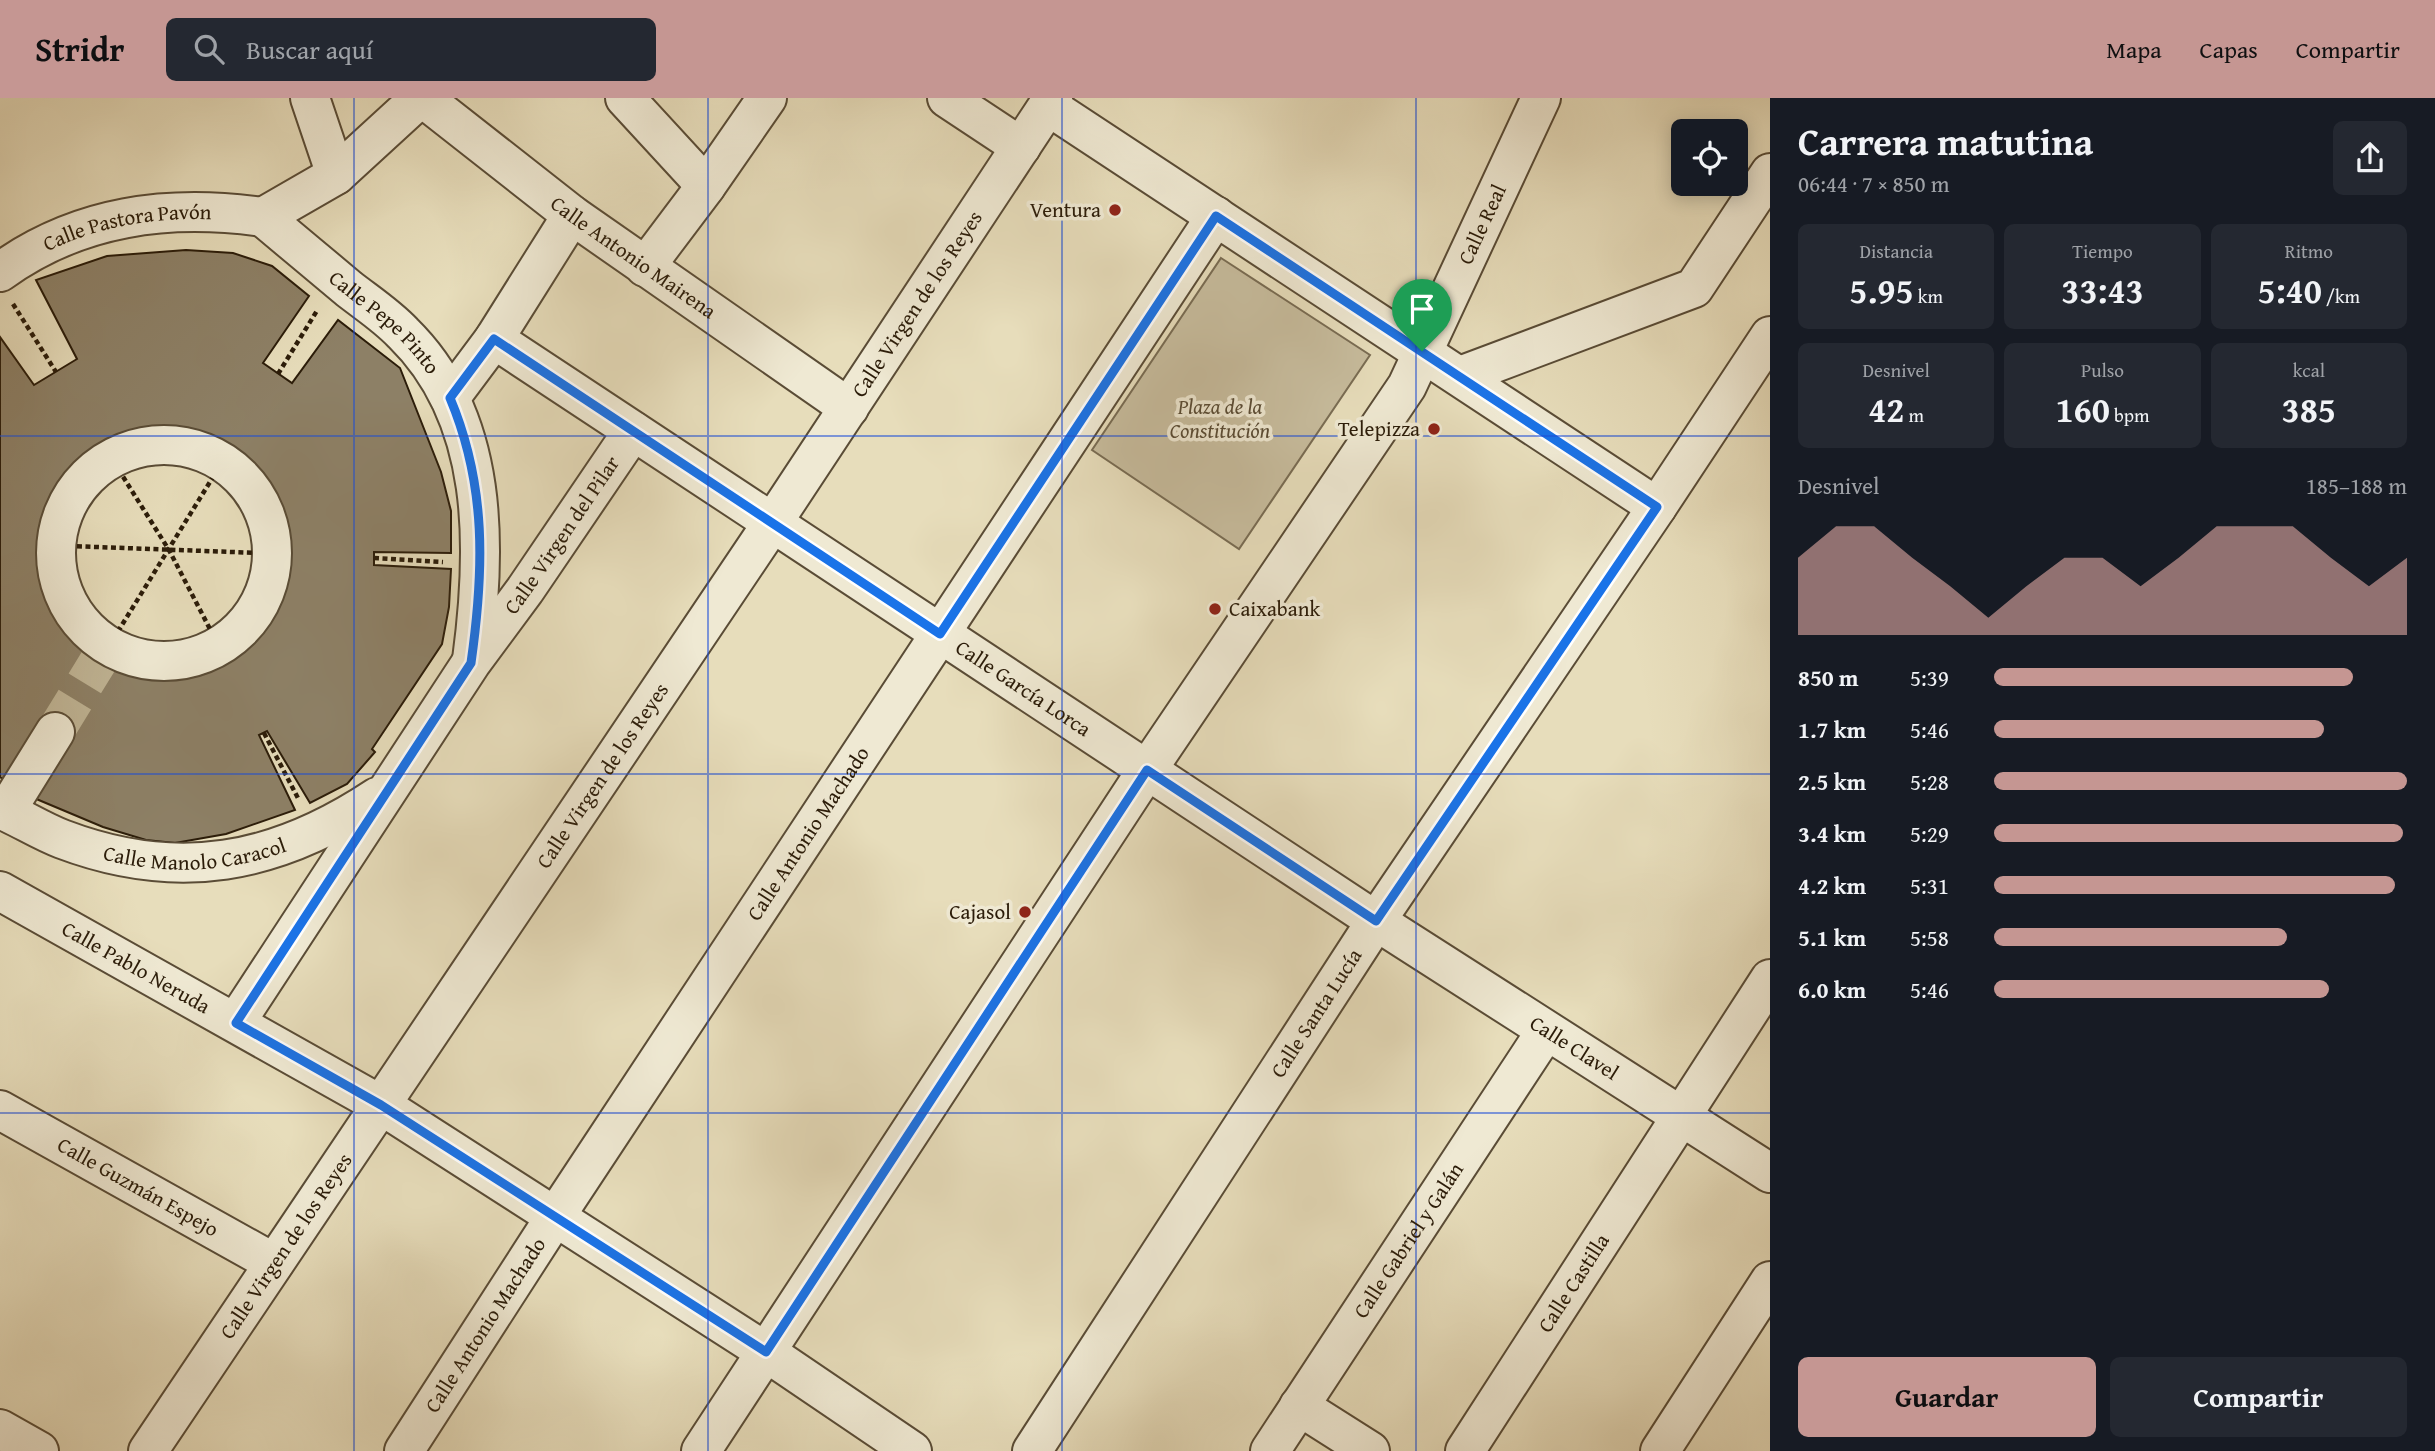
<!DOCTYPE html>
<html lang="es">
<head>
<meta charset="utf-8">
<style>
  body { margin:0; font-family:"Gentium Book Plus",serif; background:#242831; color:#f1f3f6; height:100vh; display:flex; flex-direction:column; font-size:26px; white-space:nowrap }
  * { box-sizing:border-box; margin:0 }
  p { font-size:23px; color:#9ea1a6 }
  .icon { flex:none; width:38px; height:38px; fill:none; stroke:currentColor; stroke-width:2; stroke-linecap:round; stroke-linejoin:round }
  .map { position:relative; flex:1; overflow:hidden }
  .details { display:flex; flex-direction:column; background:#171b24; width:665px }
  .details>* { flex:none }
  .tools { position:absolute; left:1671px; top:21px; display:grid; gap:14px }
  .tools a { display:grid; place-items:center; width:77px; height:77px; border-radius:10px; background:#171b24; box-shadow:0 4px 18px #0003; font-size:35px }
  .pin { position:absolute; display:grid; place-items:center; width:60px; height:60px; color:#fff; margin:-72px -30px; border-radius:50% 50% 50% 0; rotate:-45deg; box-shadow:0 0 7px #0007 }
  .pin .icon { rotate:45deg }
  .round { display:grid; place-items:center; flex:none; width:74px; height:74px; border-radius:10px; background:#242831 }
  .overview { display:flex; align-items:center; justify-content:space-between; height:119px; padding:0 28px }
  h1 { font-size:38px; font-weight:800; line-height:52px }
  .figures { display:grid; grid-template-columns:repeat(3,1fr); gap:10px; height:119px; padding:7px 28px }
  .figures div { display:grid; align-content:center; border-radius:10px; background:#242831; text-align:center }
  .figures b { font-size:35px; font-weight:800 }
  .figures small { font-size:19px; font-weight:400 }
  .figures p { font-size:19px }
  .chart { height:196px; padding:14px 28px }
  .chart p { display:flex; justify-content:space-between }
  .chart svg { width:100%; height:126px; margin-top:7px; fill:#c59692; opacity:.7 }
  .button { display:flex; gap:14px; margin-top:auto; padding:14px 28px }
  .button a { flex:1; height:80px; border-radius:10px; background:#c59692; color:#111; font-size:28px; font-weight:800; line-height:80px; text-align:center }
  .button a+a { background:#242831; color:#f1f3f6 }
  ul { padding:0 28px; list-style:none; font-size:23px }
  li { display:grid; grid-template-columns:112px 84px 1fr; align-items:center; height:52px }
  li i { height:18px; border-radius:9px; background:#c59692 }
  header { display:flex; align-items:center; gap:42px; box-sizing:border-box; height:98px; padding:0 35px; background:#c59692; color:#111 }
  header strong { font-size:33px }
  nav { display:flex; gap:38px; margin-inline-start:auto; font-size:24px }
  .search { width:490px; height:63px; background:#242831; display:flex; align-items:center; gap:18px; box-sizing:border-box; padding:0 24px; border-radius:10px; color:#9ea1a6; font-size:26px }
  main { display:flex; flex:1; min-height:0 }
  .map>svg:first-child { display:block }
  .green { fill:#c7bc9d; stroke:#796c53; stroke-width:2 }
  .building { fill:#8d8066; stroke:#2b1c09; stroke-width:2; fill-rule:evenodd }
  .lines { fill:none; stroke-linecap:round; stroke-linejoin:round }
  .minor-tunnel { stroke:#c1b697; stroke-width:38; stroke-dasharray:38 19; stroke-linecap:butt }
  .minor-casing { stroke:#5a4c36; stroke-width:42 }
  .tertiary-casing { stroke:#5a4c36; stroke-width:42 }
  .path { stroke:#2b1c09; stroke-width:4.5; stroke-dasharray:5 3.5; stroke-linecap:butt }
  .minor { stroke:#efe9d3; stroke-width:38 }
  .tertiary { stroke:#efe9d3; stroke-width:38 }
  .route-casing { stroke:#fff; stroke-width:14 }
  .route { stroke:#1a73e8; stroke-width:9 }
  .grid { fill:none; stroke:#1d4ed8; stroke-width:2; stroke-opacity:0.55 }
  .poi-dot { fill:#8f2418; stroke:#efe9d3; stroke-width:2.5 }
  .labels { text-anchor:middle; stroke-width:7; stroke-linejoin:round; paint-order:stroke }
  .poi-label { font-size:21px; fill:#2b1c09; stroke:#efe9d3; text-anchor:end }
  .street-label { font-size:21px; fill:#2b1c09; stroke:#efe9d3 }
  .park-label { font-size:21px; font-style:italic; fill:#5a4c35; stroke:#efe9d3 }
</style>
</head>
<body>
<header>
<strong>Stridr</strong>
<div class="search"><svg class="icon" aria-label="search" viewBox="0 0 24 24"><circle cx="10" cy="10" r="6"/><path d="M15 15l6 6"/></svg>Buscar aquí</div>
<nav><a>Mapa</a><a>Capas</a><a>Compartir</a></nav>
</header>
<main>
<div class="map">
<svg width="1770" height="1353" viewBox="0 0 1770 1353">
  <rect width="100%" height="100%" fill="#e7ddbb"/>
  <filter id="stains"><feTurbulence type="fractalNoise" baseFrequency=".00286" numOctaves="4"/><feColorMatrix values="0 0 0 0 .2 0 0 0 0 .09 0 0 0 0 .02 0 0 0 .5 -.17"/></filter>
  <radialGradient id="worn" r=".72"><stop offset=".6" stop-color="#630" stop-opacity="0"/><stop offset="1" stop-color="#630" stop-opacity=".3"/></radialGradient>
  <path class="green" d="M1221,160l149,97 -131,194 -147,-99z"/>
  <path class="building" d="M186,152l47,3 39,13 37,30 -46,67 29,20 46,-63 62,48 41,104 10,39v42l-77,-1v13l77,4 -2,38 -7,37 -70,105 3,3 -28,32 -37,19 -43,-72 -8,4 36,75 -69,24 -51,9 -29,-3 -43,-13 -69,-29 5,-76 -36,57 -3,-2v-440l34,48 43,-26 -41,-79 71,-24zM168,334l22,3 20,7 36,22 25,32 8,18 7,40 -2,21 -6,21 -21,36 -15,15 -37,21 -21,5 -21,2 -21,-3 -21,-5 -20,-10 -18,-12 -15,-17 -12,-19 -8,-20 -5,-22v-22l3,-20 6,-19 22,-34 14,-13 17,-11 20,-9 21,-5z"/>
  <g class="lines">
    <path class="minor-tunnel" d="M55,634l46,-75"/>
    <g class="minor-casing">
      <g id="minor">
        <path d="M310,0l26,77"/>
        <path id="s1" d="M423,0l149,117 277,193"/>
        <path d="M625,0l81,88"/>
        <path d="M947,0l74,49"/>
        <path d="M1048,8l609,401"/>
        <path id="s2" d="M263,119c29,24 57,48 86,72 18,14 38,27 54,44 87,85 84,215 69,327"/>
        <path d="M263,119l73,-42 84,-77"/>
        <path d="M645,169l61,-81 61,-88"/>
        <path id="s3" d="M0,174c79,-57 168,-68 263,-55"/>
        <path id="s4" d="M494,241l882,582 394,252"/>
        <path d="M1460,278l234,-88 76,-115"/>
        <path d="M450,300l44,-59 78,-124"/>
        <circle cx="164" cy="455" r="108"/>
        <path id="s5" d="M0,711c21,9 41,22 62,30 116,44 214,25 315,-42"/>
        <path d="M6,713l49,-79"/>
        <path id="s6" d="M0,793l381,214 385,247"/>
        <path id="s7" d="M236,924l235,-359 54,-73 108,-159"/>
        <path id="s8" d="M0,1012l274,153"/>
        <path d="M1299,1308l71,45"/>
        <path d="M0,1331l39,22"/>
        <path id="s9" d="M148,1353l625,-929 280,-424"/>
        <path id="s10" d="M404,1353l151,-234 661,-1001"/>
        <path id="s11" d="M1270,1353l276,-420"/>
        <path id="s12" d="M1465,1353l305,-472"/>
        <path d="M1660,1353l110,-170"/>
      </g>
    </g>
    <g class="tertiary-casing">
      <g id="tertiary">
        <path d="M766,1254l146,99"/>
        <path id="s13" d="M701,1353l446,-681 260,-384 134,-288"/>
        <path id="s14" d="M1032,1353l344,-530 281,-414 113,-171"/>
      </g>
    </g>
    <path class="path" d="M13,206l43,68
      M278,276l40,-65
      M105,350l64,102 56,108
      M43,447l243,9
      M374,460l69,4
      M109,548l120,-195
      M264,635l35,67"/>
    <use href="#minor" class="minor"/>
    <use href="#tertiary" class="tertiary"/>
  </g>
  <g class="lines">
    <g class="route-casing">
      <path id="route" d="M1216,118l441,291 -281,414 -229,-151 -381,582 -385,-247 -145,-82 235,-360c13,-92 16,-177 -21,-265l44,-59 446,295z"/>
    </g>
    <use href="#route" class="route"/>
  </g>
  <path class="grid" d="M354,0v1353M708,0v1353M1062,0v1353M1416,0v1353M0,338h1770M0,676h1770M0,1015h1770"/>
  <g class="poi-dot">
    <circle cx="1115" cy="112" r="7"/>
    <circle cx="1434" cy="331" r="7"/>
    <circle cx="1215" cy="511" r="7"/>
    <circle cx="1025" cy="814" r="7"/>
  </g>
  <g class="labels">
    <g class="poi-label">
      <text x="1101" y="119">Ventura</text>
      <text x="1420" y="338">Telepizza</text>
      <text x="1229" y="518" text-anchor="start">Caixabank</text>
      <text x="1011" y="821">Cajasol</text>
    </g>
    <g class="street-label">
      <text dy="7" stroke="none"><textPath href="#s13" startOffset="1456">Calle Real</textPath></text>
      <text dy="7" stroke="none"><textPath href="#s3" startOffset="138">Calle Pastora Pavón</textPath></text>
      <text dy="7" stroke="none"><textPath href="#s1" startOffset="264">Calle Antonio Mairena</textPath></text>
      <text dy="7" stroke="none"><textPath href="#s9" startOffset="1381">Calle Virgen de los Reyes</textPath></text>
      <text dy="7" stroke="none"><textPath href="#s2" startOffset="161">Calle Pepe Pinto</textPath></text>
      <text dy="7" stroke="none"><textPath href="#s7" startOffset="586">Calle Virgen del Pilar</textPath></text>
      <text dy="7" stroke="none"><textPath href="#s4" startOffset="634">Calle García Lorca</textPath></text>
      <text dy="7" stroke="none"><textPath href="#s9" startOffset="814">Calle Virgen de los Reyes</textPath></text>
      <text dy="7" stroke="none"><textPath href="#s10" startOffset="738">Calle Antonio Machado</textPath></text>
      <text dy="7" stroke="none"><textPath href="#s5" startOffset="205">Calle Manolo Caracol</textPath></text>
      <text dy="7" stroke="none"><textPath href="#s6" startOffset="156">Calle Pablo Neruda</textPath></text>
      <text dy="7" stroke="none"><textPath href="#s14" startOffset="522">Calle Santa Lucía</textPath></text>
      <text dy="7" stroke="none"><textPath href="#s4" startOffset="1292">Calle Clavel</textPath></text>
      <text dy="7" stroke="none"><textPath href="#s8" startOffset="158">Calle Guzmán Espejo</textPath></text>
      <text dy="7" stroke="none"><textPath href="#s11" startOffset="252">Calle Gabriel y Galán</textPath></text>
      <text dy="7" stroke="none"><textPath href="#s9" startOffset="247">Calle Virgen de los Reyes</textPath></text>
      <text dy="7" stroke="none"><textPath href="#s12" startOffset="200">Calle Castilla</textPath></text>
      <text dy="7" stroke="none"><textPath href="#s10" startOffset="150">Calle Antonio Machado</textPath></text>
    </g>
    <g class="park-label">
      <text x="1220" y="316">Plaza de la<tspan x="1220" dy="24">Constitución</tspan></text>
    </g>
  </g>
  <rect width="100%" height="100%" filter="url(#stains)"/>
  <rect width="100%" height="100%" fill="url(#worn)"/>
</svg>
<div class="tools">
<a><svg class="icon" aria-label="locate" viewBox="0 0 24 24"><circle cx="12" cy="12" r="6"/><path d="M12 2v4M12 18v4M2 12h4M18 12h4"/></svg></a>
</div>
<div class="pin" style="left:1422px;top:253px;background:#1e9e55"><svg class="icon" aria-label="arrive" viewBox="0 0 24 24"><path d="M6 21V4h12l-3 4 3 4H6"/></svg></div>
</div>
<section class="details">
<div class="overview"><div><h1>Carrera matutina</h1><p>06:44 · 7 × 850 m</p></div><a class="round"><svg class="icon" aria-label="share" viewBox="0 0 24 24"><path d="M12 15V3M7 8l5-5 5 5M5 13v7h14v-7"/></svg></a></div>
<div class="figures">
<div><p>Distancia</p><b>5.95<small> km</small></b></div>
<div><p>Tiempo</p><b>33:43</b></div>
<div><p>Ritmo</p><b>5:40<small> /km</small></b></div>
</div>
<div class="figures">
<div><p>Desnivel</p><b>42<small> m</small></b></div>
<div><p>Pulso</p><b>160<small> bpm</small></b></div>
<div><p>kcal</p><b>385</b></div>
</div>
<div class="chart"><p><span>Desnivel</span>185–188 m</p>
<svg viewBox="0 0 160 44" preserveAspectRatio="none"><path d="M0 44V17L10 6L20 6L30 17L40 27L50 38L60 27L70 17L80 17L90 27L100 17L110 6L120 6L130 6L140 17L150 27L160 17V44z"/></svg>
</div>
<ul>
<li><b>850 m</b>5:39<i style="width:87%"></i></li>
<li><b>1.7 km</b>5:46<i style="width:80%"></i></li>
<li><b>2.5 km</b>5:28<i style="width:100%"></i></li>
<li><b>3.4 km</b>5:29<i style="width:99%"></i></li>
<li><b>4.2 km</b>5:31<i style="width:97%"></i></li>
<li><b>5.1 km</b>5:58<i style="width:71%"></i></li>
<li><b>6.0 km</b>5:46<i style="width:81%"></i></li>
</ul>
<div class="button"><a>Guardar</a><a>Compartir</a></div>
</section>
</main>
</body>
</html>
